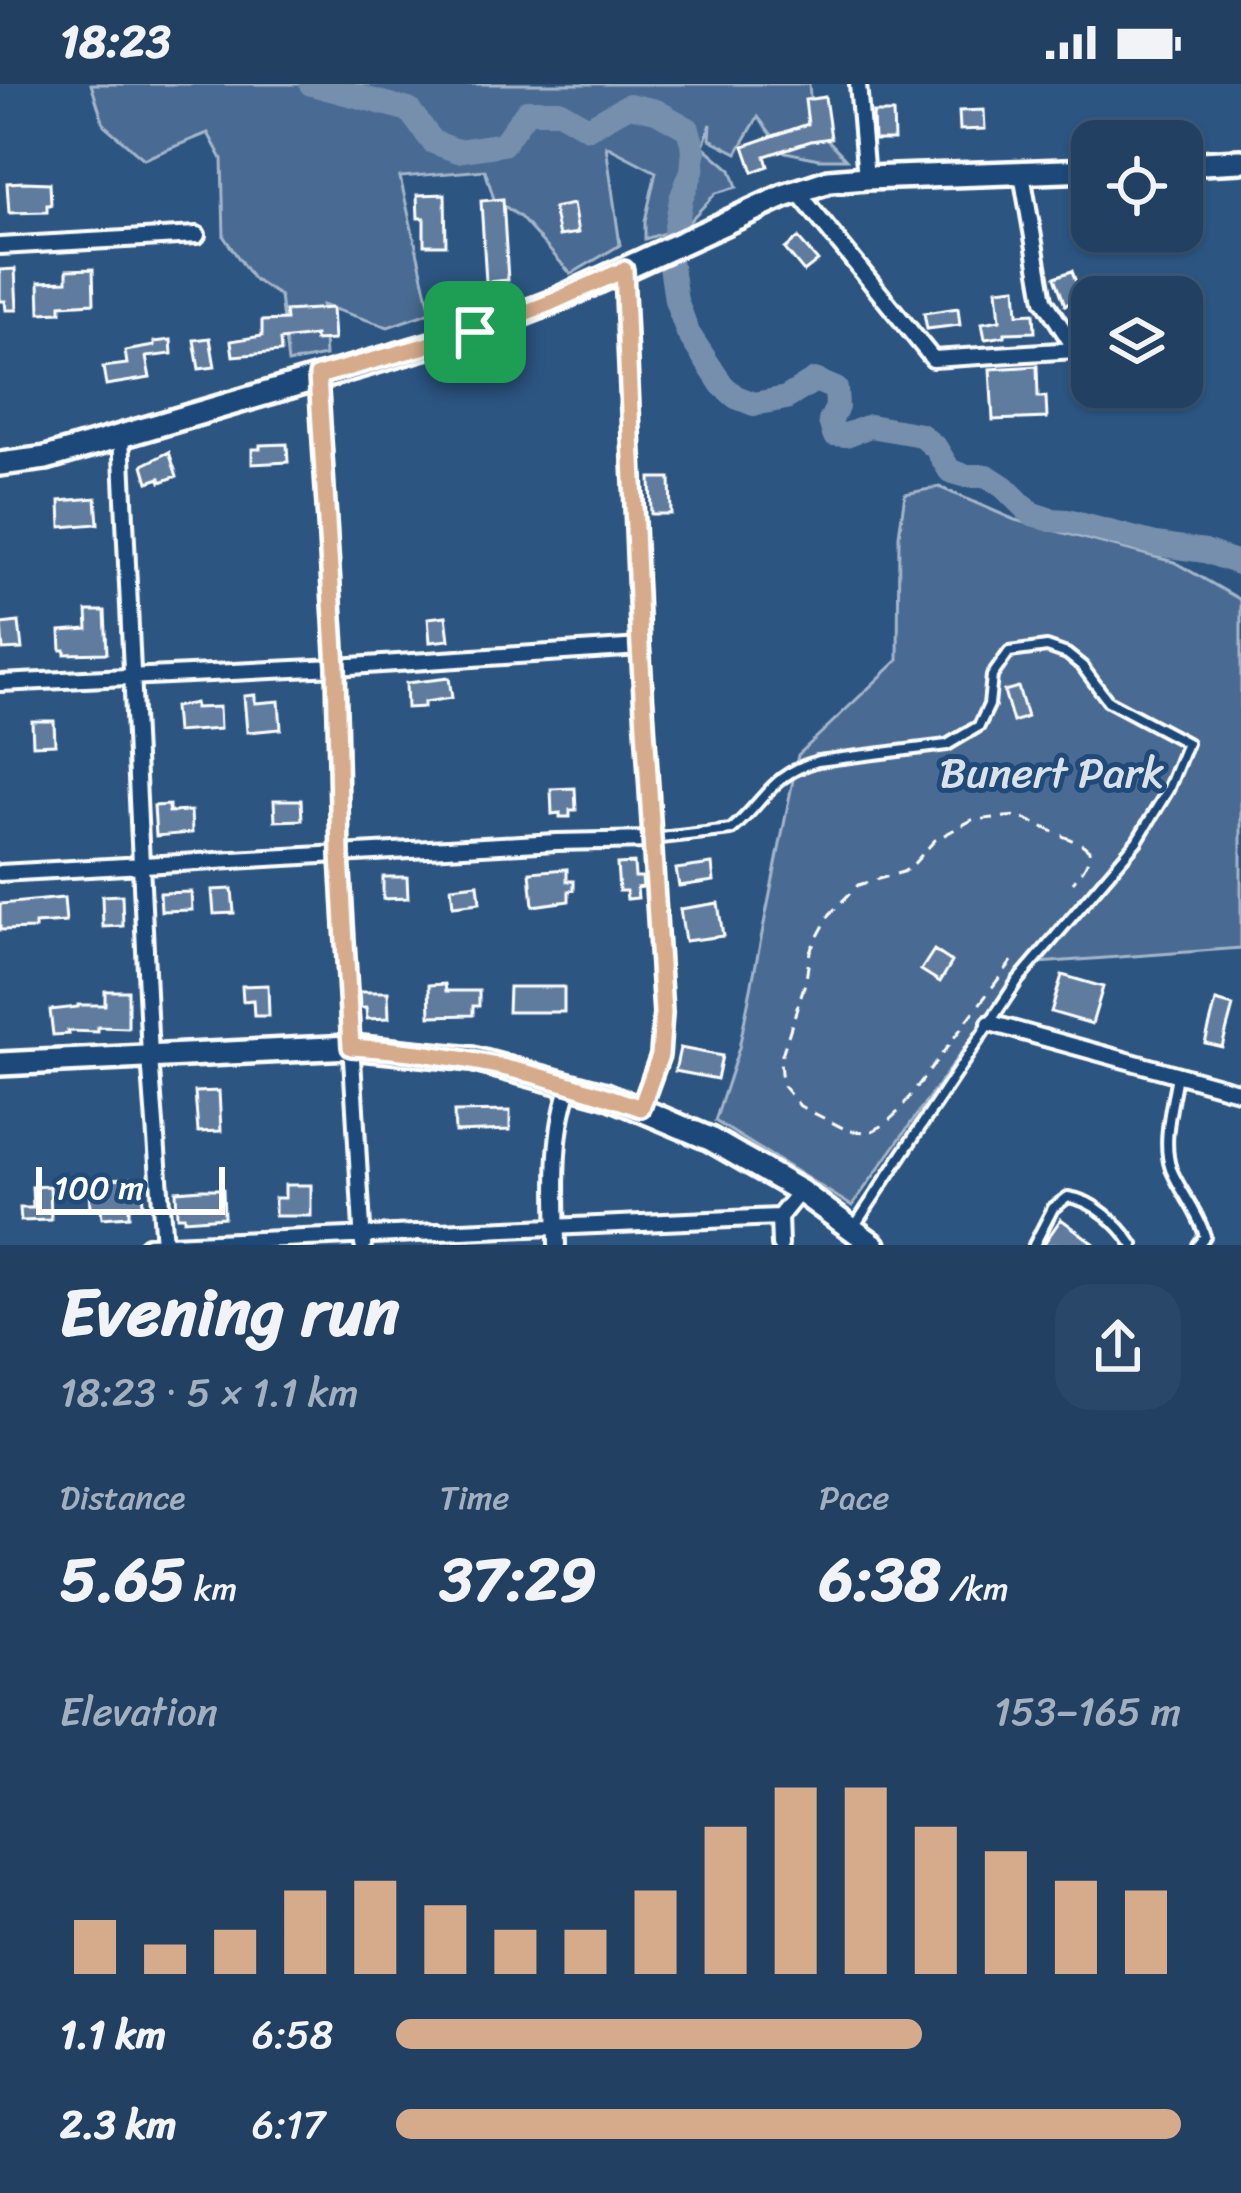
<!DOCTYPE html>
<html lang="en">
<head>
<meta charset="utf-8">
<style>
  body { margin:0; font-family:Sriracha,sans-serif; background:#294768; color:#f1f3f6; height:100vh; display:flex; flex-direction:column; font-size:45px; white-space:nowrap }
  * { box-sizing:border-box; margin:0 }
  p { font-size:39px; color:#a2afbe }
  .icon { flex:none; width:66px; height:66px; fill:none; stroke:currentColor; stroke-width:2; stroke-linecap:round; stroke-linejoin:round }
  .map { position:relative; height:1161px; overflow:hidden }
  .panel { display:flex; flex-direction:column; background:#214062; flex:1 }
  .panel>* { flex:none }
  .buttons { position:absolute; left:1071px; top:36px; display:grid; gap:24px }
  .buttons a { display:grid; place-items:center; width:132px; height:132px; border-radius:24px; background:#214062; box-shadow:0 3px 9px #0004,0 0 0 3px #3e5977; font-size:60px }
  .scale { position:absolute; left:36px; bottom:30px; width:189px; box-sizing:border-box; padding-left:12px; border:6px solid #fff; border-top:0; font-size:33px; line-height:42px; white-space:nowrap; color:#fff; -webkit-text-stroke:9px #1f4a7a; paint-order:stroke }
  .pin { position:absolute; display:grid; place-items:center; width:102px; height:102px; color:#fff; margin:-51px; border-radius:24px; box-shadow:0 6px 18px #0006 }
  .round { display:grid; place-items:center; flex:none; width:126px; height:126px; border-radius:36px; background:#294768 }
  .headline { display:flex; align-items:center; justify-content:space-between; height:204px; padding:0 60px }
  h1 { font-size:66px; font-weight:700; line-height:90px }
  .stats { display:grid; grid-template-columns:repeat(3,1fr); gap:18px; height:204px; padding:12px 60px }
  .stats div { display:grid; align-content:center }
  .stats b { font-size:60px; font-weight:700 }
  .stats small { font-size:33px; font-weight:400 }
  .stats p { font-size:33px }
  .chart { height:336px; padding:24px 60px }
  .chart p { display:flex; justify-content:space-between }
  .chart svg { width:100%; height:216px; margin-top:12px; stroke:#d6ab8b; stroke-width:6 }
  ul { padding:0 60px; list-style:none; font-size:39px }
  li { display:grid; grid-template-columns:192px 144px 1fr; align-items:center; height:90px }
  li i { height:30px; border-radius:15px; background:#d6ab8b }
  .status { display:flex; justify-content:space-between; align-items:center; height:84px; padding:0 60px; background:#214062; direction:ltr }
  .status svg { height:33px; fill:currentColor }
  .map>svg:first-child { display:block }
  .green { fill:#486b92; stroke:#a4b5c8; stroke-width:3 }
  .lines { fill:none; stroke-linecap:round; stroke-linejoin:round }
  .river { stroke:#748fad; stroke-width:24 }
  .building { fill:#5e7c9f; stroke:#fff; stroke-width:3 }
  .lane-casing { stroke:#fff; stroke-width:16 }
  .street-casing { stroke:#fff; stroke-width:22 }
  .secondary-casing { stroke:#fff; stroke-width:30 }
  .primary-casing { stroke:#fff; stroke-width:30 }
  .path { stroke:#fff; stroke-width:3; stroke-dasharray:12 9; stroke-linecap:butt }
  .lane { stroke:#1f4a7a; stroke-width:8 }
  .street { stroke:#1f4a7a; stroke-width:14 }
  .secondary { stroke:#1f4a7a; stroke-width:21 }
  .primary { stroke:#1f4a7a; stroke-width:21 }
  .route-casing { stroke:#fff; stroke-width:24 }
  .route { stroke:#d6ab8b; stroke-width:15 }
  .labels { text-anchor:middle; stroke-width:10; stroke-linejoin:round; paint-order:stroke }
  .park-label { font-size:42px; fill:#dae1e9; stroke:#1f4a7a }
</style>
</head>
<body>
<div class="status"><b>18:23</b><svg viewBox="0 0 49 12"><path d="M0 12V9h3v3zM5 12V6h3v6zM10 12V3h3v9zM15 12V0h3v12zM26 1h20v11H26zM47 4h2v5h-2z"/></svg></div>
<div class="map">
<svg width="1241" height="1161" viewBox="0 0 1241 1161">
  <rect width="100%" height="100%" fill="#2c5582"/>
  <filter id="ink" filterUnits="userSpaceOnUse"><feTurbulence type="fractalNoise" baseFrequency=".00833" numOctaves="2"/><feDisplacementMap in="SourceGraphic" scale="24" xChannelSelector="R" yChannelSelector="G"/><feConvolveMatrix kernelMatrix="1 2 1 2 8 2 1 2 1" color-interpolation-filters="sRGB"/></filter>
  <g filter="url(#ink)">
    <path class="green" d="M91,0h718l3,39 34,36h-27l-34,-7 -27,-35 -21,36 -27,-14 1,-15 -8,22 28,24 6,17 -21,6 -32,34 -39,12v-18l11,-49 -50,-26 14,99 -49,29 -51,-57 -26,-18 -9,-29 -85,7 31,135 -43,15 -66,-22 3,51 -37,7 -8,-67 -27,-17 -29,-42 -2,-78 -14,-26 -64,26 -40,-34z
      M939,403l76,33 159,42 67,38v348l-203,15 -53,56 -133,187 -137,-85 24,-73 59,-293 100,-95 1,-125 6,-41z"/>
    <g class="lines">
      <path class="river" d="M311,0l98,26 24,32 25,9 45,-7 24,-33h32l29,17 41,-23 27,6 32,18 6,21 -2,21 -11,28 -11,61 6,40 12,33 34,52 14,12 18,7 32,-6 29,-18 21,9 1,18 -7,14 4,13 12,1 24,-9 51,9 15,13 14,23 16,5h21l17,11 26,26 21,7 17,1 88,23 49,7 36,13"/>
    </g>
    <path class="building" d="M825,13l6,41 -20,3 -46,15 3,10 -15,6 -9,-26 64,-22 -3,-24z
      M984,26l1,19 -25,1 -1,-19z
      M873,29h20l1,27h-20z
      M24,98l26,1 1,22h-4v7l-38,1 -2,-30z
      M445,110l1,51h-22v-27h-6l-1,-23z
      M503,115l5,81 -22,2 -5,-81z
      M573,120l5,29 -19,3 -6,-28z
      M798,154l20,23 -14,11 -19,-23z
      M15,185l2,41h-11l-1,-9h-5v-31z
      M93,185l1,34 -33,2v7l-21,1 -1,-31 28,-1v-11z
      M1072,187l10,28 -17,6 -10,-28z
      M1016,203l2,27 16,-1 1,19 -30,1v3l-20,3 -3,-16 18,-3 -3,-31z
      M332,224l2,32 -19,1v-5l-35,4 1,12 -48,4 -2,-15 31,-5v-15l24,-1 -1,-9z
      M958,224l2,17 -33,4 -3,-16z
      M210,254l5,29 -16,2 -5,-29z
      M171,256l1,14 -26,3 4,21 -44,7 -3,-18 24,-3 -2,-13 29,-5v-4z
      M1037,282l1,31h8l1,21 -54,2 -3,-51z
      M287,360l1,18 -36,2v-15h8v-4z
      M169,368l8,24 -16,6 -1,-4 -12,4 -5,-17z
      M650,394h20l1,36h-20z
      M96,414l2,26 -37,3 -1,-26z
      M87,527h18l2,42 -42,1v-4h-4l-1,-19 28,-2z
      M446,532l3,24 -19,2 -2,-24z
      M19,538l3,27 -19,1 -2,-26z
      M449,594l3,20 -28,4v5l-17,1 -1,-25z
      M1018,603l9,30 -14,5 -9,-31z
      M255,611v8l24,-2 2,28 -34,3 -3,-36z
      M195,619v5l24,-1 1,22 -44,3 -2,-25z
      M32,637h22l1,23 -22,1z
      M575,704l1,22h-6v7h-10v-4l-8,1 -1,-25z
      M274,716h27l1,20 -27,1z
      M169,721v7l22,-1 1,22 -36,3 -2,-30z
      M634,779l1,14h7l1,10 -6,1 1,10 -11,1 -1,-8h-7l-2,-27z
      M712,780l2,17 -35,5 -3,-17z
      M567,785v12h7v9l-5,1v10l-36,5 -3,-34z
      M383,793h24l1,21 -25,1z
      M478,800l2,19 -27,3 -2,-19z
      M232,805l2,24 -20,1 -2,-24z
      M191,808l1,18 -31,1 -1,-18z
      M122,811l1,31 -20,1 -1,-31z
      M64,814l2,24 -31,2v5l-35,1v-26z
      M718,819l5,33 -38,5 -5,-32z
      M934,866l18,12 -12,20 -19,-12z
      M1062,891l41,12 -11,37 -41,-12z
      M445,900l1,7h33v15h-6v9l-43,1 -1,-31z
      M268,901l1,31h-15l-1,-16 -10,1 -1,-15z
      M509,903h55v25h-56z
      M105,907h23v37l-30,-1v5l-30,-1 1,3 -16,1 -3,-25 28,-3v-2h27z
      M359,908h29l1,26 -22,1 -1,-11h-6z
      M1216,917l17,5 -11,41 -17,-4z
      M680,964l42,8 -5,23 -42,-8z
      M219,1007l2,40 -23,1 -3,-40z
      M510,1027v19l-55,2 -1,-20z
      M134,1094v10l8,-1 1,19 -14,1v9l-27,2 -1,-10h-11l-1,-19 8,-1 -1,-9z
      M285,1101h26v31h-36v-18h10z
      M50,1102l1,34 -30,1 -1,-13h13l-1,-21z
      M202,1105h21l1,28 -40,3v-4h-7l-1,-25z
      M1061,1135l35,26h-53z"/>
    <g class="lines">
      <g class="lane-casing">
        <path id="lane" d="M652,755l79,-9c35,-29 38,-55 87,-69l129,-16 32,-19 10,-21 3,-29 17,-24 38,-5 20,7 15,12 26,35 79,42 -19,47 -31,51 -119,139 -164,247
          M1177,990c-4,29 -16,67 -6,95 10,24 27,42 34,67l-7,9
          M1034,1161l19,-37 15,-11c26,3 51,27 65,48"/>
      </g>
      <g class="street-casing">
        <path id="street" d="M858,0l8,94
          M1022,90l22,126 32,50
          M797,107l136,168 143,-9
          M0,162l197,-11
          M624,186l17,377 22,366 -3,42 -19,53
          M318,292l18,291 4,188 23,390
          M121,351l29,622 14,188
          M0,599l336,-16 305,-20
          M0,789l556,-31 95,-2
          M990,939l251,69
          M148,1161l631,-28
          M557,1161c-1,-52 -5,-113 14,-162
          M780,1161l-1,-28 21,-26"/>
      </g>
      <g class="secondary-casing">
        <path id="secondary" d="M1182,80l59,-3
          M0,380l46,-6 429,-126 75,-29 234,-107 45,-15 37,-3 226,-8"/>
      </g>
      <g class="primary-casing">
        <path id="primary" d="M0,980l351,-17 121,12 134,36 104,44 90,52 74,54"/>
      </g>
      <path class="path" d="M1012,877l-113,150 -15,14 -14,7 -21,-1 -49,-25 -18,-21 -2,-24 26,-81 4,-29 20,-37 28,-29 45,-13 8,-5 24,-27 37,-20 46,-4 65,29 6,5c1,13 -8,22 -16,32"/>
      <use href="#lane" class="lane"/>
      <use href="#street" class="street"/>
      <use href="#secondary" class="secondary"/>
      <use href="#primary" class="primary"/>
    </g>
  </g>
  <g class="lines" filter="url(#ink)">
    <g class="route-casing">
      <path id="route" d="M624,186l16,377 23,366 -3,42 -19,53c-96,-35 -188,-56 -290,-61l-11,-192 -4,-188 -18,-291 157,-44 75,-29z"/>
    </g>
    <use href="#route" class="route"/>
  </g>
  <g class="labels">
    <g class="park-label">
      <text x="1052" y="703">Bunert Park</text>
    </g>
  </g>
</svg>
<div class="buttons">
<a><svg class="icon" aria-label="locate" viewBox="0 0 24 24"><circle cx="12" cy="12" r="6"/><path d="M12 2v4M12 18v4M2 12h4M18 12h4"/></svg></a>
<a><svg class="icon" aria-label="layers" viewBox="0 0 24 24"><path d="M12 4l9 5-9 5-9-5zM3 14l9 5 9-5"/></svg></a>
</div>
<div class="scale">100 m</div>
<div class="pin" style="left:475px;top:248px;background:#1e9e55"><svg class="icon" aria-label="arrive" viewBox="0 0 24 24"><path d="M6 21V4h12l-3 4 3 4H6"/></svg></div>
</div>
<section class="panel">
<div class="headline"><div><h1>Evening run</h1><p>18:23 · 5 × 1.1 km</p></div><a class="round"><svg class="icon" aria-label="share" viewBox="0 0 24 24"><path d="M12 15V3M7 8l5-5 5 5M5 13v7h14v-7"/></svg></a></div>
<div class="stats">
<div><p>Distance</p><b>5.65<small> km</small></b></div>
<div><p>Time</p><b>37:29</b></div>
<div><p>Pace</p><b>6:38<small> /km</small></b></div>
</div>
<div class="chart"><p><span>Elevation</span>153–165 m</p>
<svg viewBox="0 0 160 44" preserveAspectRatio="none"><path d="M5 44V33M15 44V38M25 44V35M35 44V27M45 44V25M55 44V30M65 44V35M75 44V35M85 44V27M95 44V14M105 44V6M115 44V6M125 44V14M135 44V19M145 44V25M155 44V27"/></svg>
</div>
<ul>
<li><b>1.1 km</b>6:58<i style="width:67%"></i></li>
<li><b>2.3 km</b>6:17<i style="width:100%"></i></li>
</ul>
</section>
</body>
</html>
